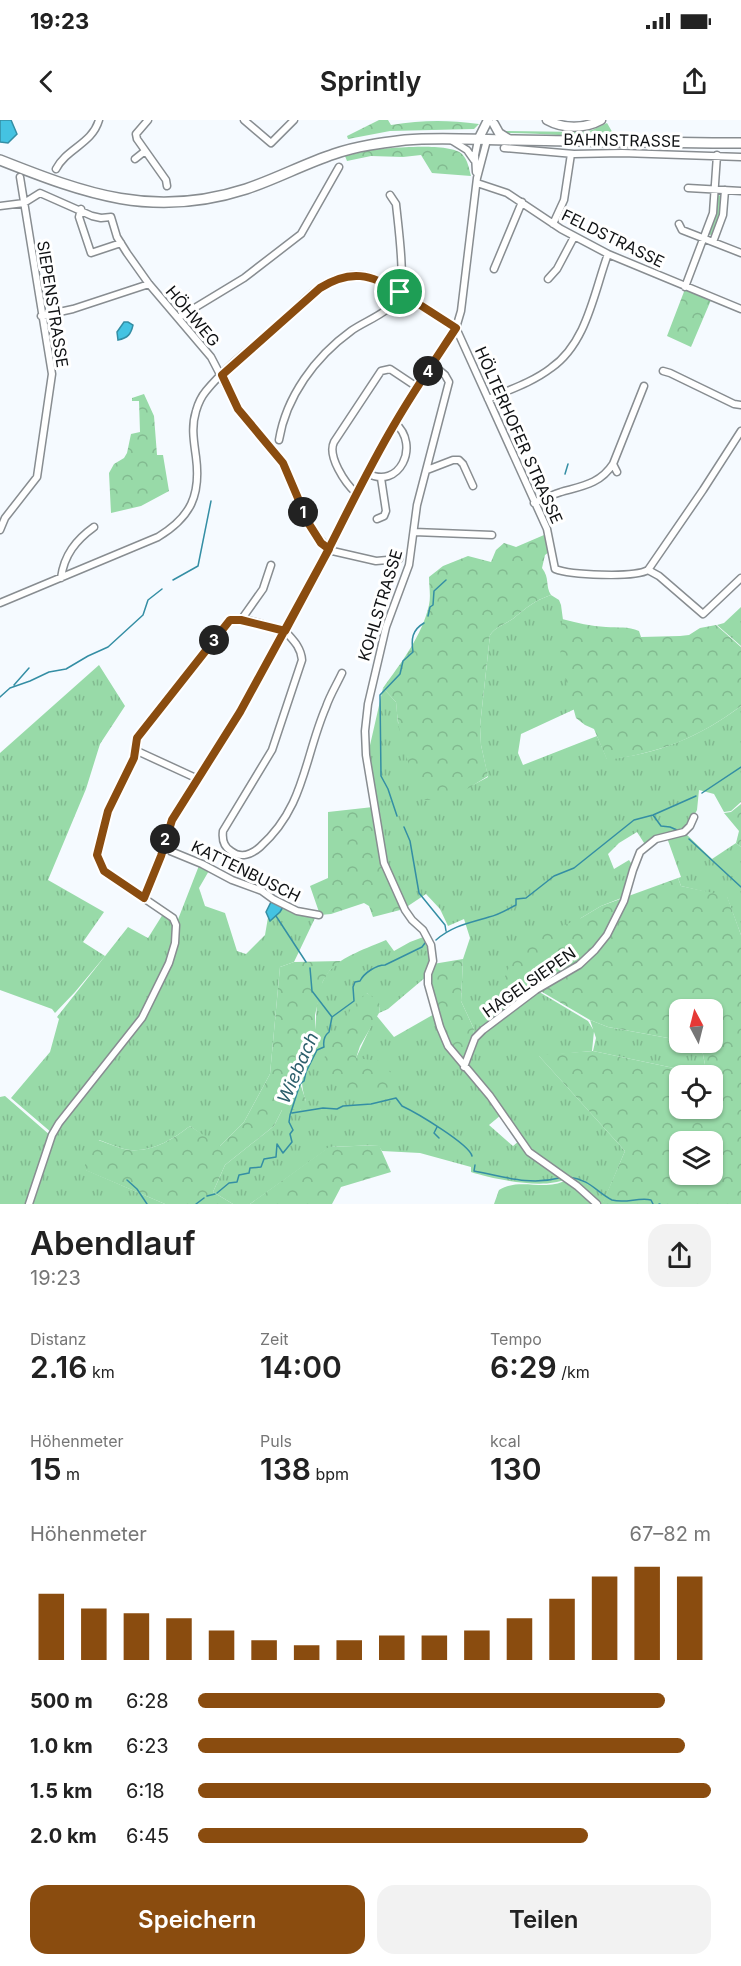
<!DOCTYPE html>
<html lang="de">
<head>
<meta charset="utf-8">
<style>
  body { margin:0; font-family:Inter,sans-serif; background:#f2f2f2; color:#222; height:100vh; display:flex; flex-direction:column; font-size:22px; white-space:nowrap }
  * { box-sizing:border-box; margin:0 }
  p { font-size:20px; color:#767676 }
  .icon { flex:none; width:33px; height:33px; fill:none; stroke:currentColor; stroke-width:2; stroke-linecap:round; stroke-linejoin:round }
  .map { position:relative; height:1084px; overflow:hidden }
  .panel { display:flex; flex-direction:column; background:#fff; flex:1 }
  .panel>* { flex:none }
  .needle { width:39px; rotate:353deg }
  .buttons { position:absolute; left:669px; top:879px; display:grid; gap:12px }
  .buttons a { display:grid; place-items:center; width:54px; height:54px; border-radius:12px; background:#fff; box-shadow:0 2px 4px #0004; font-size:30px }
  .pin { position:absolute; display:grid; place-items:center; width:51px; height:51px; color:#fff; margin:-26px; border:3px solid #fff; border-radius:50%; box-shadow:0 2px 6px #0007 }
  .km { position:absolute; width:30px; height:30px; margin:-15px; border-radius:50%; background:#222; color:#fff; font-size:16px; line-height:30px; text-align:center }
  .round { display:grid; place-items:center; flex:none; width:63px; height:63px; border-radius:18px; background:#f2f2f2 }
  .head { display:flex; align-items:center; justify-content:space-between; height:102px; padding:0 30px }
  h1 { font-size:33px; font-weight:600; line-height:45px }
  .stats { display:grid; grid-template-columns:repeat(3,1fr); gap:9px; height:102px; padding:6px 30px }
  .stats div { display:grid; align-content:center }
  .stats b { font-size:30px; font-weight:600 }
  .stats small { font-size:16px; font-weight:400 }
  .stats p { font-size:16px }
  .chart { height:168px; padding:12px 30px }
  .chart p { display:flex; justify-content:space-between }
  .chart svg { width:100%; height:108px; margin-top:6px; stroke:#8a4c0f; stroke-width:6 }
  .action { display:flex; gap:12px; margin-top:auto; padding:12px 30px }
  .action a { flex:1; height:69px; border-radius:18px; background:#8a4c0f; color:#fff; font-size:24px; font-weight:600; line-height:69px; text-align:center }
  .action a+a { background:#f2f2f2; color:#222 }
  ul { padding:0 30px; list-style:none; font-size:20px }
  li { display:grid; grid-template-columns:96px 72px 1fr; align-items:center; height:45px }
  li i { height:15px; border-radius:8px; background:#8a4c0f }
  .status { display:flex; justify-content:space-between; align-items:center; height:42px; padding:0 30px; background:#fff; direction:ltr }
  .status svg { height:16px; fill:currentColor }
  header { display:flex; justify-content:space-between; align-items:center; height:78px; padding:0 30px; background:#fff; font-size:27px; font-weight:600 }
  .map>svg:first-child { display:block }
  .grass { fill:url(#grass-tufts) }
  .forest { fill:url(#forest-crowns); fill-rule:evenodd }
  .water { fill:#44c3e2; stroke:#348ea4; stroke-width:1.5 }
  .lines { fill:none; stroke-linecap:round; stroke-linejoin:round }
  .stream { stroke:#348ea4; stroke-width:1.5 }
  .street-casing { stroke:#888d91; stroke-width:9 }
  .secondary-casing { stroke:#888d91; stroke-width:11 }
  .primary-casing { stroke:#888d91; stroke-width:12 }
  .street { stroke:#fff; stroke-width:6 }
  .secondary { stroke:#fff; stroke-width:8 }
  .primary { stroke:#fff; stroke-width:9 }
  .route-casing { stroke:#fff; stroke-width:12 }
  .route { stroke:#8a4c0f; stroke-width:8 }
  .labels { text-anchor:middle; stroke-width:6; stroke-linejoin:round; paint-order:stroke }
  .street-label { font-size:16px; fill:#0f1113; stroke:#fff }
  .water-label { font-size:18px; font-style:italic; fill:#2c5f6c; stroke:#fff }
</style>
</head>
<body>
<div class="status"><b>19:23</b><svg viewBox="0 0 49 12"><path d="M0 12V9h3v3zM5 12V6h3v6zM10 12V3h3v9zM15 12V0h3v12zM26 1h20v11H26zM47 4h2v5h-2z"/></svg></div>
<header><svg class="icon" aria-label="back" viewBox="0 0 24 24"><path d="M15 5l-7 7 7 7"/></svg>Sprintly<svg class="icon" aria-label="share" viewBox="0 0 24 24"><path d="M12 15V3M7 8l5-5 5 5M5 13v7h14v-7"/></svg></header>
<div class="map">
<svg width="741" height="1084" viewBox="0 0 741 1084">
  <defs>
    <pattern id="grass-tufts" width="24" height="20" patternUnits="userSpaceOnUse" patternTransform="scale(1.5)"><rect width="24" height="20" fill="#98daa8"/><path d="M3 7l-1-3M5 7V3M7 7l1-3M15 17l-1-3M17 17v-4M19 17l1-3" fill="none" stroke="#82ba90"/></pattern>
    <pattern id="forest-crowns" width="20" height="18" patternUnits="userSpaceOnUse" patternTransform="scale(1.5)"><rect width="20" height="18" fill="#98daa8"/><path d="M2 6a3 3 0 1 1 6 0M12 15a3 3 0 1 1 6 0" fill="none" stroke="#82ba90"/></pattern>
  </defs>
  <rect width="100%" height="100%" fill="#f5faff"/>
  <path class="grass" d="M607,3l7,12h3v3c-37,-1 -74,-5 -112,-5l-4,-2 80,1 11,-2z
    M718,75l4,1v16l-8,22 -3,1 -3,-1z
    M551,475l8,5 2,5 14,104 -54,25 -3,19 5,12 74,-29 10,23c50,-4 94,-23 134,-53v96l-10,9 -7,1 -10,-18 -15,-4 -2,20 -12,23 27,26 24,-16 5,4v88l-14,-38 -46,-11 -3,-8 3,-1 -15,-42 -20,11 -9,-14 -18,11 -11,11 6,15 15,-9 4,6 -9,31 -23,9 -20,12 -108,123 1,-12 -13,-28 2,-42 7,-21 -6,-19 -16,7 -8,-17 -14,-15 -21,14 -21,-45 -16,-109 15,-66 13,14 2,21 73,63 17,-9 -7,-32 -1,-19 10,-91c6,-9 16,-11 24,-17 15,-12 18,-16 37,-23z
    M741,487v39l-24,-21 7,-2z
    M99,545l26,41 -25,38 -14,45 -38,91 56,32 -21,30 22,14 -30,36 -20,21 -3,-4 -52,-19v-237z
    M200,743l10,6 -11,19 6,18 20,7 12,38 9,3 19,-19 6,-35 45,16 -22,46 -14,5 -10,107 -26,48 -25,25 -29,-21c-17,13 -37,26 -60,24 -10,-1 -22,-7 -31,-10l-13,30 79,34h-136l11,-33 20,-48 83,-104 27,-56 7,-41z
    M163,794l9,7 3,6 -3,22 -21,53 -99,131 -41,-35 39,-46 9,-33 -2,-2 71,-90 20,11z
    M426,816l6,18 -5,22 -39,33 -9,4 1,-7 -13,-13 -11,65 20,-43 18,22 42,-24 4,15 61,87 -12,10 24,21 6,-5 46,38c-20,11 -73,0 -94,-7v-5l-51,-14 -38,-2 -4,-6 -48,2 -80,57h-17l-20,-12 12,-27 49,-39 8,-16h18l6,-9c-7,-17 -4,-37 1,-55 2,-6 7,-10 8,-16 2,-19 1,-43 14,-59 13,-15 39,-23 57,-31l8,11 16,-9z
    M536,870l52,31 6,10 -2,20 -53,5 86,95 -22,52 -3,1 -11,-12 -55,-37 -69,-88 11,-28z
    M590,900l18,7 71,13 1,2 21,2 6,31 -114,-24 3,-13z
    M5,976l46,40 -24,68h-27v-107z
    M566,1060l29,24h-101l5,-14c21,-13 46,2 67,-10z"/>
  <path class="forest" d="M379,0h9l3,5c32,-5 56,-5 88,-1l-5,5 -84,2 -42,8 -1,-3z
    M392,28c15,-1 60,-4 70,6 6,6 7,15 9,22l-39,-3 -11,-18 -18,2 -32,-1 -24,5 -2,-5 30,-7z
    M685,169l26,11 -20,47 -24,-11z
    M144,274l10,22 3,39h6l6,36 -28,15 -30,7 -2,-40 5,-9 10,-6 3,-5 4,-19 9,-2 -1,-31h-7v-3z
    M544,415l5,17 -4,3 -3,13c8,10 3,18 9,27 -19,7 -22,11 -37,23 -8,6 -18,8 -24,17l-10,91 1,19 7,31 -37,23 -27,1c-15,-31 -26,-63 -28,-98l-13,-14c18,-25 39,-52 46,-83 2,-9 0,-19 0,-28l14,-11 25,-10 23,6 5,-12 8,-7 12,4z
    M562,499c15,4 29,7 44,8 12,1 22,-1 33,4l2,6 39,-1 9,-1 11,-7 16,-3 25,22v59c-43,32 -81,47 -134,54l-13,-31 -9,-4 -9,-7 -13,-48 -2,-16z
    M741,684v43l-5,-4 3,-12 -15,-18 7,-1z
    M373,687l11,57 20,45 -31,8 -4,-11 -5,-3 -33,11 -11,1 -10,-29 18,-8v-66z
    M678,758l3,8 46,10 14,39v269h-141l3,-2 22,-51 -87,-96 55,-4 114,24 -6,-31 -9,-1 20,-1v-32h-32l-1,30 -71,-13 -18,-7 -53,-31 -54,41 35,-85 63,-27 20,-12zM680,956h32v32h-32zM680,1022h32v32h-32z
    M463,839l-2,42 13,28 -1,12 -9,24 -15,-19 -20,-62 4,-20z
    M341,841l-11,9 -7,11 -8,34v18l-8,11 -6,42 5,15 -1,5 -5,4h-18l-8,16 -49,39 -12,27 20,12h-68l-80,-34v-18l13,-12c10,3 22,9 32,10 23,2 43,-11 60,-24l30,20 24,-24 26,-48 10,-107 14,-5z
    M367,873l11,8 2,5 -1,7 -19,33 -4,12 23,3 22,22 -10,12 -36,-2 -35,-16 -1,-10 33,-60z
    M379,1025l12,27 -50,15 -9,17h-82l79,-57z"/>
  <path class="water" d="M0,0h11l6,14 -9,9 -8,-1z
    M124,202h4l5,3c-2,9 -5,13 -15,15l-1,-8z
    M271,782l12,5 -3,5 -10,9 -4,-9z"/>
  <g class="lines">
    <path class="stream" d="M565,354l3,-10
      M173,460l25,-14 13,-65
      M428,496l2,-9 3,-2 1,-14 12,-11
      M14,565l15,-17
      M0,577l10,-9 20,-7 19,-9 17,-3 22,-13 20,-9 35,-32 5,-15 14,-11
      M702,673l39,-26
      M653,695l8,11 9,1 7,3
      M397,696l-9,-27 -7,-13 -1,-81 20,-21 3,-13 10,-9c-2,-13 -1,-22 11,-29
      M404,707l6,14 9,52 26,32 1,6
      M689,719l52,48
      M276,796l30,46
      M436,820c16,-14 33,-17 53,-23 10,-2 19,-8 27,-12v-6l10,-1 28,-22 20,-8 60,-48 19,-5 43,-19
      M310,848l2,23 20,26
      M292,993l31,-5 14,1 6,-3 28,-2 25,-6 6,8c15,7 67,38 70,50
      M437,1007l-3,6 5,5
      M475,1045l-1,6c28,5 55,15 85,7
      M569,1057c22,3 26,14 43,23 14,4 26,-3 39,0l2,4
      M127,1060l10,9 10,15
      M217,1073l12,-10 8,-1 2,-7 10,-2 1,-5 11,-1 3,-8 12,-2 1,-13 6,9 9,-11 -2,-8 3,-4 -4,-8 1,-7 10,-31 4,-3 2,-9 11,-22 7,-3c-1,-6 0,-11 5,-15l3,-15 22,-16 -1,-14 2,-5 5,-1c4,-8 16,-16 25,-16l37,-18 3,-4
      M207,1076l8,-2
      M196,1084l8,-6
      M659,1084h1"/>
    <g class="street-casing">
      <path id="street" d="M148,0l-12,14 1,5 29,41 1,6
        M244,0l27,23 23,-23
        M451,20l16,10 7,10
        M504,28l70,6 48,-1 119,4
        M135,39l10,-8
        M56,49c11,-21 36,-25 43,-49
        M476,52l-1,-17 3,-15
        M477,63l30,10 54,36 47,25 133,55
        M688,68l53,3
        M0,86l24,-3 16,-10 52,23 9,2 10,-1 6,20 10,16 22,31 62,73 27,52 45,54 19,48 13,23 14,15
        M81,89l-2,8 12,36 30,-10
        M553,104l11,-24 7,-46
        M679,104l3,6 59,23
        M713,122l10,-27 2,-25
        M494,149l28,-67
        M548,159l9,-10 17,-32
        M685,167l28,-74 4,-58
        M41,196l32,-7 76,-25
        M178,198l66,-40 57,-44 38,-67
        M456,208l91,201 8,40c15,6 79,9 93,1
        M432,244l13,11 4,7 -32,123 -8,60 -23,62 -18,77 -3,27 1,24 18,108 21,47 7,10 11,10 8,15 2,16 -5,13v10l12,43 8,19 42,50 39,56 48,34 20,18
        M663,251l7,2 64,31 7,1
        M488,279c21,-9 45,-17 63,-31 36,-25 43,-76 57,-114
        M279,320c7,-43 36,-83 72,-109 15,-11 43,-19 49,-39 5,-17 -2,-68 -4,-88l-6,-9
        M613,344l4,8
        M427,350l26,-10h6l4,4 10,22
        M367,353c32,18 54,-28 28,-50
        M356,373c-11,-10 -29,-37 -22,-51l47,-71 9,-2 27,18
        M534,383c9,-4 18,-8 27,-11 21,-6 39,-8 52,-28l31,-78
        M377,399l7,-3 2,-5 -5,-33
        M0,410l5,-12 32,-41 15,-103 -32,-197
        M414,412l78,3
        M328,430l48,11 23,-2
        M648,450l55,-80 38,-59
        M648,450l11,6 44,38 38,-36
        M61,458c3,-23 15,-38 33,-51
        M0,483l158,-66c33,-20 43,-42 38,-80 -2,-15 -5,-30 0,-46 2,-7 5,-14 10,-20 22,-27 52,-48 78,-71 14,-13 28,-30 45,-38 9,-4 22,-8 31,-7 27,2 73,38 96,53
        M241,500l22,-31 8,-24
        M135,630l63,29
        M163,728l39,16 30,16 30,11 11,8 24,12 22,4
        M144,778l17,-42 11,-36 68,-108 83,-152 33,-67 39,-70 61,-95 5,-17 16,-133 10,-38
        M464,947l11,-29 8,-8 53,-40 43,-25 16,-15 12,-15 17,-34 9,-31 7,-18 16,-13 28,-7 6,-6 4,-9
        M29,1084l23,-69 7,-12 83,-105 27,-55 6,-20 1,-18 -3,-7 -69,-47 -7,-17 11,-43 26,-53 3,-20 93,-118c16,-4 38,7 55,11 8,9 16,16 17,29l-30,90 -49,81c-1,8 1,16 8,20 10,8 21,3 29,-4 45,-40 44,-89 66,-140 4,-12 11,-23 16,-34"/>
    </g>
    <g class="secondary-casing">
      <path id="secondary" d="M547,0c16,9 38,9 54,0
        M494,4l5,9 11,7
        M478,20l10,-20"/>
    </g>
    <g class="primary-casing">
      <path id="primary" d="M0,40c86,34 153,59 246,29 30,-10 58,-25 88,-35 23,-8 47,-11 71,-14 36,-3 73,0 109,0 76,1 151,3 227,3"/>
    </g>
    <use href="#street" class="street"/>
    <use href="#secondary" class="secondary"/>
    <use href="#primary" class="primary"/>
  </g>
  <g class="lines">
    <g class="route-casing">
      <path id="route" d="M400,172c-29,-18 -50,-23 -80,-4l-98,87 16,34 45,54 26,61 12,19 8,6 -6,11 -83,152 -68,108 -11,36 -17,42 -40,-27 -7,-16 11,-44 26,-53 3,-20 93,-118h11l44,11 38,-71c23,-45 45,-91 71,-135 19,-33 41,-65 62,-97l-56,-36"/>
    </g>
    <use href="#route" class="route"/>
  </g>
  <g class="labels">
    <g class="street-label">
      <text transform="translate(622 20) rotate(1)" y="6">BAHNSTRASSE</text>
      <text transform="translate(613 118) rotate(26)" y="6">FELDSTRASSE</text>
      <text transform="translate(53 184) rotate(81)" y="6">SIEPENSTRASSE</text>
      <text transform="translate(193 196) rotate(50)" y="6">HÖHWEG</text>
      <text transform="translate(519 315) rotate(66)" y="6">HÖLTERHOFER STRASSE</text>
      <text transform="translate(380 485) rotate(-73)" y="6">KOHLSTRASSE</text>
      <text transform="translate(246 751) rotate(26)" y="6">KATTENBUSCH</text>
      <text transform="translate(529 862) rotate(-35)" y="6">HAGELSIEPEN</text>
    </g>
    <g class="water-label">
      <text transform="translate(298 948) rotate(-66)" y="6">Wiebach</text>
    </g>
  </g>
</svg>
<div class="buttons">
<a><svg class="needle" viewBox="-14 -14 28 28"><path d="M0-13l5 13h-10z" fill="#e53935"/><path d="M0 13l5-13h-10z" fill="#767676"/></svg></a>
<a><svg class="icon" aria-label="locate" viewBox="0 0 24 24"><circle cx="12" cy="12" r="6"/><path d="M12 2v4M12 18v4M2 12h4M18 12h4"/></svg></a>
<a><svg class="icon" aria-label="layers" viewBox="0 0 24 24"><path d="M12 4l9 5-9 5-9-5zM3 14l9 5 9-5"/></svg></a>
</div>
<div class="pin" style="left:400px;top:172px;background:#1e9e55"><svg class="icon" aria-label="arrive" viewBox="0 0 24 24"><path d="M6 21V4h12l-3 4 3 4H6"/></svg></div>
<b class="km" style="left:303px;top:392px">1</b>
<b class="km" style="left:165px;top:719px">2</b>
<b class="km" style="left:214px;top:520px">3</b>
<b class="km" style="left:428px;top:251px">4</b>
</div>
<section class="panel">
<div class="head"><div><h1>Abendlauf</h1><p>19:23</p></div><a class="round"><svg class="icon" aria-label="share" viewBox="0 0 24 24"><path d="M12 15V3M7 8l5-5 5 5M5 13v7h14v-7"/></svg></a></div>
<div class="stats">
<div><p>Distanz</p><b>2.16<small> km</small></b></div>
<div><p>Zeit</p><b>14:00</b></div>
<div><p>Tempo</p><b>6:29<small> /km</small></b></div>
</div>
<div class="stats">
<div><p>Höhenmeter</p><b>15<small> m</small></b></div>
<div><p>Puls</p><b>138<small> bpm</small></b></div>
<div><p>kcal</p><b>130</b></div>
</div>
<div class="chart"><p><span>Höhenmeter</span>67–82 m</p>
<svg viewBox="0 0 160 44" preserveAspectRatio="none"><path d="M5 44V17M15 44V23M25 44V25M35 44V27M45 44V32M55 44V36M65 44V38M75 44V36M85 44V34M95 44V34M105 44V32M115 44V27M125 44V19M135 44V10M145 44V6M155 44V10"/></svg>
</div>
<ul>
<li><b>500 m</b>6:28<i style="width:91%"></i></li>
<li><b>1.0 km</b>6:23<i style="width:95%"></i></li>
<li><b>1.5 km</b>6:18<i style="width:100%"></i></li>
<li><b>2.0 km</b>6:45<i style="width:76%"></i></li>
</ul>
<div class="action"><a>Speichern</a><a>Teilen</a></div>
</section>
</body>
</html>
